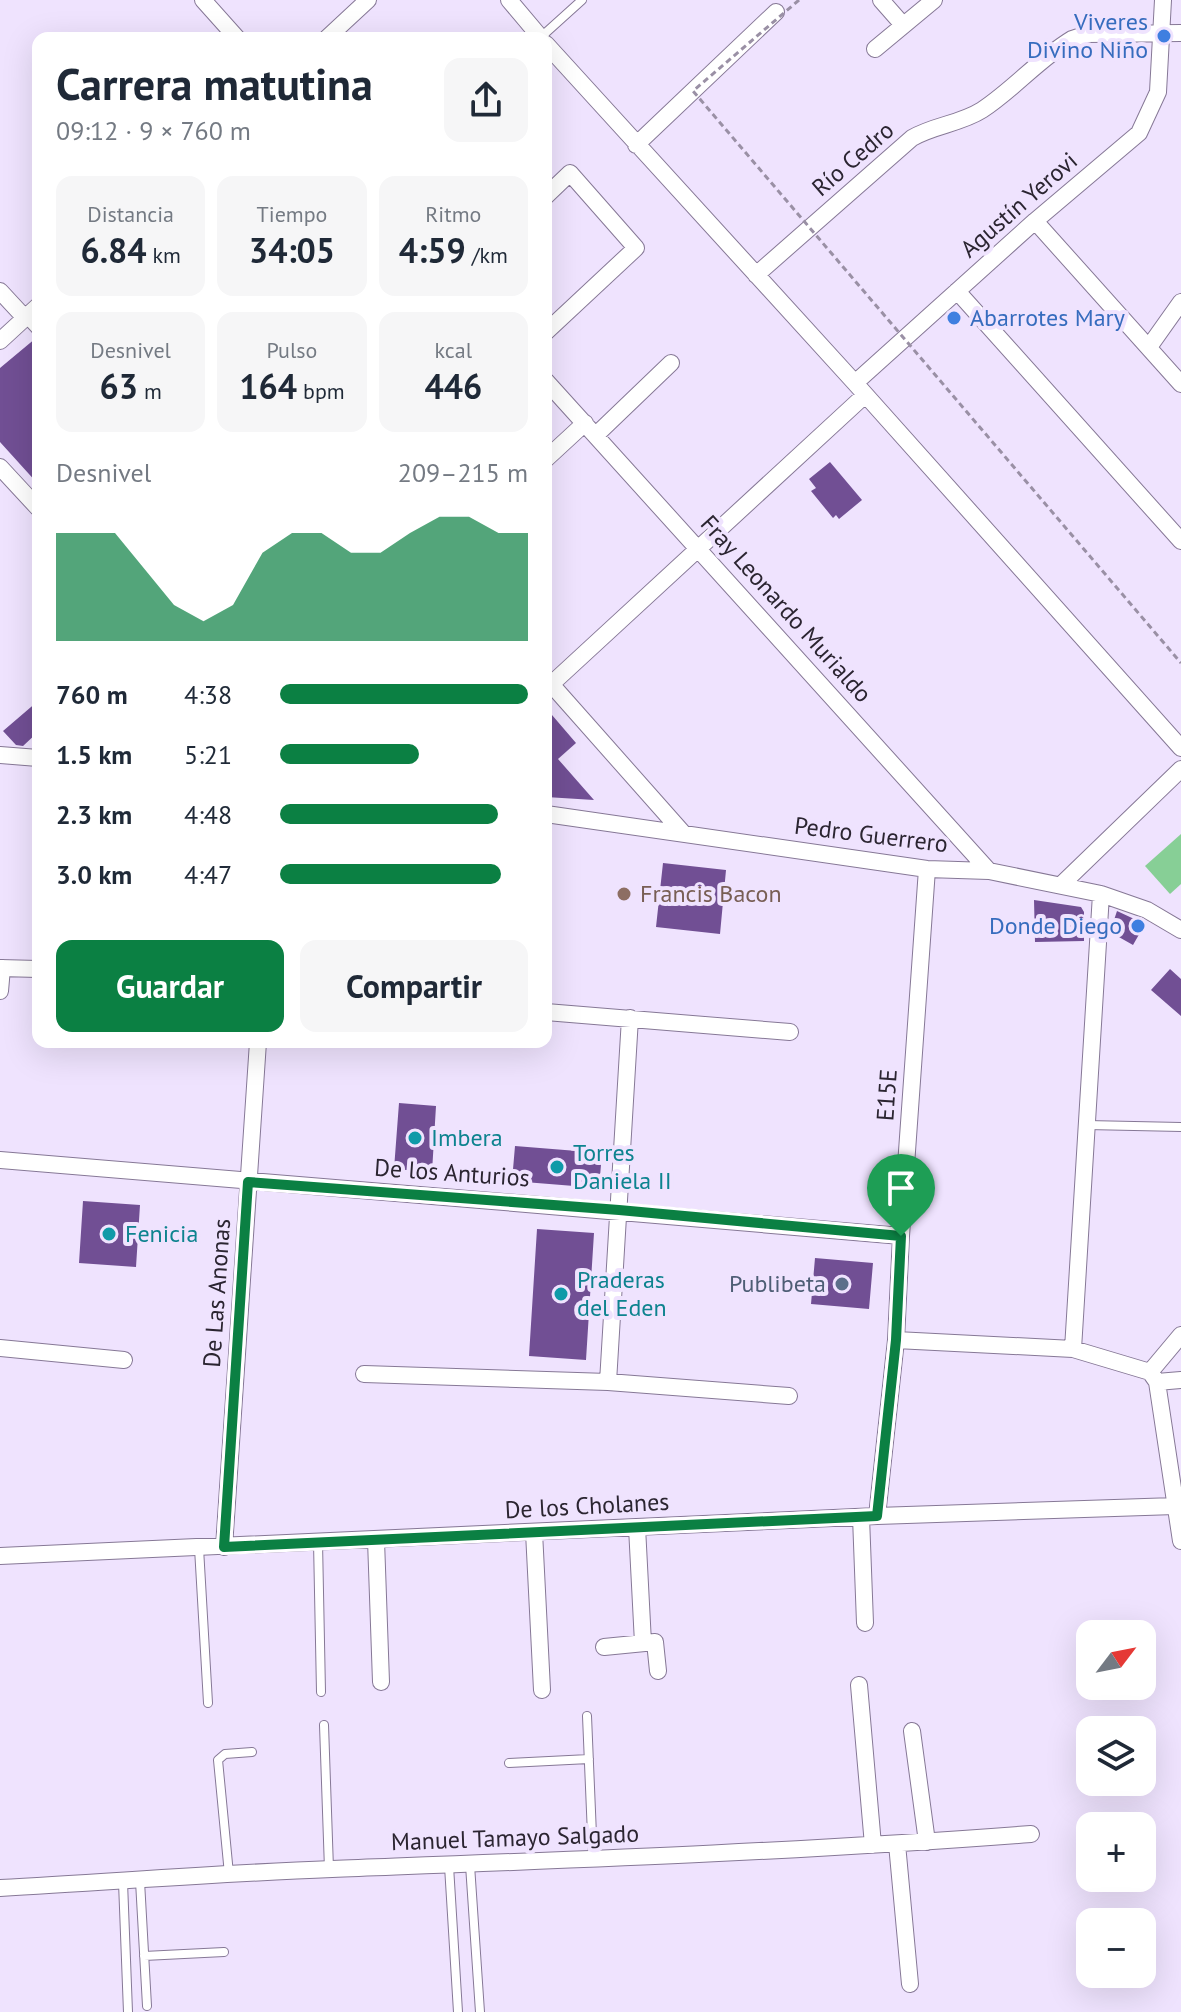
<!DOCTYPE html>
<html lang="es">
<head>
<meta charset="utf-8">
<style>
  body { margin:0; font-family:"PT Sans",sans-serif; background:#f6f6f7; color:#1f2937; height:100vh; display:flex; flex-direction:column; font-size:30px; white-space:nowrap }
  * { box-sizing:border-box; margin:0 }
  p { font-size:26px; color:#747a83 }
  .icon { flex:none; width:44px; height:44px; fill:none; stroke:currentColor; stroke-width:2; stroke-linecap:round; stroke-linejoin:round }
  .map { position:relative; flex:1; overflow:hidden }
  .details { position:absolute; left:32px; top:32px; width:520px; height:1016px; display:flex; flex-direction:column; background:#fff; border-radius:16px; box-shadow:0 8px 32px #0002 }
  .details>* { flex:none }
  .needle { width:52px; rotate:58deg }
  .fabs { position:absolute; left:1076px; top:1620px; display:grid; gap:16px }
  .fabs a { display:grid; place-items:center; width:80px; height:80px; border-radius:16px; background:#fff; box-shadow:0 8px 32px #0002; font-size:40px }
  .pin { position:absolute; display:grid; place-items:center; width:68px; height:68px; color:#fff; margin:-82px -34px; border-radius:50% 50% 50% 0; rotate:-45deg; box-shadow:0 0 8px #0007 }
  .pin .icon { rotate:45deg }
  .round { display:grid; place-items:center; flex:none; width:84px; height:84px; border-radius:16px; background:#f6f6f7 }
  .summary { display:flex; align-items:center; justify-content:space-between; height:136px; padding:0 24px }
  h1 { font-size:44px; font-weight:800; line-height:60px }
  .stats { display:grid; grid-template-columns:repeat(3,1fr); gap:12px; height:136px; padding:8px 24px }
  .stats div { display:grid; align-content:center; border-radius:16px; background:#f6f6f7; text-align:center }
  .stats b { font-size:34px; font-weight:800 }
  .stats small { font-size:22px; font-weight:400 }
  .stats p { font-size:22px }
  .chart { height:224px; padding:16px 24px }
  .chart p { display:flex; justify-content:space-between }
  .chart svg { width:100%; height:144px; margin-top:8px; fill:#0b8043; opacity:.7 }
  .cta { display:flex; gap:16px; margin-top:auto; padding:16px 24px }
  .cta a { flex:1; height:92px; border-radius:16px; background:#0b8043; color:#fff; font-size:32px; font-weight:800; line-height:92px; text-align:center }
  .cta a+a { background:#f6f6f7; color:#1f2937 }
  ul { padding:0 24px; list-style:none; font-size:26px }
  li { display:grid; grid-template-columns:128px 96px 1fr; align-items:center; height:60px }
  li i { height:20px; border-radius:10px; background:#0b8043 }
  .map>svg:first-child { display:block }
  .green { fill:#87cf96 }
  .building { fill:#714f94 }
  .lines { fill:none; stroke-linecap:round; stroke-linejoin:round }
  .lane-casing { stroke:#867896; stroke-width:10 }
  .street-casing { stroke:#867896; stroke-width:18 }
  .lane { stroke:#fff; stroke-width:8 }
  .street { stroke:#fff; stroke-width:16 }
  .path-bridge { stroke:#9a90a5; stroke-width:3; stroke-dasharray:6 4; stroke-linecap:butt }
  .route-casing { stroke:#fff; stroke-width:16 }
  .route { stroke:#0b8043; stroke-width:10 }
  .shop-dot { fill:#3f7fe0; stroke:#efe3fe; stroke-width:3 }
  .education-dot { fill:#8d6e63; stroke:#efe3fe; stroke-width:3 }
  .culture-dot { fill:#0f9aa8; stroke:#efe3fe; stroke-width:3 }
  .service-dot { fill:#5c6f8a; stroke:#efe3fe; stroke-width:3 }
  .labels { text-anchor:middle; stroke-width:8; stroke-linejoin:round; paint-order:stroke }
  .shop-label { font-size:24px; fill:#366cbe; stroke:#efe3fe; text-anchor:end }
  .street-label { font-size:24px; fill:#2b2531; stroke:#efe3fe }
  .education-label { font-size:24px; fill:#785e54; stroke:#efe3fe; text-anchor:start }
  .culture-label { font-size:24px; fill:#0d838f; stroke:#efe3fe; text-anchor:start }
  .service-label { font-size:24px; fill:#4e5e75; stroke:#efe3fe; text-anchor:end }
</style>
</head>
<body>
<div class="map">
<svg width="1181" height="2012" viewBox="0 0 1181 2012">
  <rect width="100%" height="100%" fill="#efe3fe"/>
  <path class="green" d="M1181,834v50l-11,10 -25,-28z"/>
  <path class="building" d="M36,338l2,1v145l-38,-42v-74z
    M830,462l32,38 -23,19 -3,-4 -3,3 -22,-27 5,-3 -7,-9z
    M38,701v31l-15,14 -7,-1 -13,-14z
    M546,708l30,35 -18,16 36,41 -48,-3z
    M663,863l63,7 -6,64 -64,-7z
    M1034,900l47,7 3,5v29l-49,1z
    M1117,911l28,13 -12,21 -23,-13z
    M1170,969l11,10v37l-30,-26z
    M399,1103l37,3 -4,66 -38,-3z
    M515,1146l87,7 -3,35 -87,-7z
    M83,1201l57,4 -4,62 -57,-4z
    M537,1229l57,4 -8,127 -57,-4z
    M815,1258l58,5 -4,46 -58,-5z"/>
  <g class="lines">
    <g class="lane-casing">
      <path id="lane" d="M541,37l41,-37
        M25,318l13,14
        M1087,1125l94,2
        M318,1542l3,150
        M199,1548l9,155
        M587,1716l6,143
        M324,1725l5,144
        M509,1763l80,-4
        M470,1865l10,147
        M449,1866l9,146
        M229,1874l-11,-114 7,-6 27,-2
        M140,1881l7,125
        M123,1882l5,130
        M144,1956l80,-4"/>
    </g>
    <g class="street-casing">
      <path id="street" d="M203,0l34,38
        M509,0l32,38
        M881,0l22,25
        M327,38l41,-38
        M546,44l309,339 326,365
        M875,49l59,-49
        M636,145l140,-133
        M546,196l24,-23 66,75 -90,84
        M1035,221l146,163
        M756,275l156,-137c22,-13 48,-14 70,-28 32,-21 57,-51 90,-71l15,-5 94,-1
        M0,291l25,27
        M957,291l224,250
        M0,341l38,-35
        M1149,347l32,-45
        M546,381l443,490
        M855,383l180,-162 104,-88 19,-41 5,-92
        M596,435l75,-72
        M546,459l39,-36
        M0,467l38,41
        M551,684l132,149
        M546,689l319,-294
        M0,755l38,3
        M546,814l381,55 62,2 112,23 46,16 34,20
        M1061,885l120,-116
        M0,968l38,1
        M0,991l2,-23
        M546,1012l244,20
        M0,1160c300,27 601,48 901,76
        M896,1340l177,9 77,23
        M0,1348l124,12
        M1073,1349l28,-455
        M1150,1372l7,10 24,159
        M1150,1372l31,-37
        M364,1374l244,8 181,14
        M608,1382l22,-364
        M1157,1382l24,-2
        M877,1516l19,-176 5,-104 26,-367
        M861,1517l4,106
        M637,1527l6,116
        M534,1532l8,158
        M376,1540l5,142
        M224,1547l34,-505
        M0,1556l877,-40 298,-10
        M604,1647l51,-5 3,29
        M859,1685l14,160
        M912,1731l15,111
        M897,1844l13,140
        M0,1888c111,-6 221,-15 332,-19 233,-9 466,-17 699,-35"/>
    </g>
    <use href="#lane" class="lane"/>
    <use href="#street" class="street"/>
    <path class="path-bridge" d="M799,0l-106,91 488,572"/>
  </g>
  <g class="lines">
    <g class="route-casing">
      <path id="route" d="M248,1182l371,28 282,26 -5,104 -19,176 -653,31z"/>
    </g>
    <use href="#route" class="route"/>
  </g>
  <g class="shop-dot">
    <circle cx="1164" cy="36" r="8"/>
    <circle cx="954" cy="318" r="8"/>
    <circle cx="1138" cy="926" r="8"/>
  </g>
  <circle class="education-dot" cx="624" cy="894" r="8"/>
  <g class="culture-dot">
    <circle cx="415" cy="1138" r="8"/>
    <circle cx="557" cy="1167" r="8"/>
    <circle cx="109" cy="1234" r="8"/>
    <circle cx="561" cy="1294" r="8"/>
  </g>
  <circle class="service-dot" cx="842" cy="1284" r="8"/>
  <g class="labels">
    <g class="shop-label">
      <text x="1148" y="30">Viveres<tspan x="1148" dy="28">Divino Niño</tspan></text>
      <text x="970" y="326" text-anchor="start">Abarrotes Mary</text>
      <text x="1122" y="934">Donde Diego</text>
    </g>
    <g class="street-label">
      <text transform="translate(853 159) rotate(-41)" y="8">Río Cedro</text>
      <text transform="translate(1019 205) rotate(-41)" y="8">Agustín Yerovi</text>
      <text transform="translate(786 609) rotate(48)" y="8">Fray Leonardo Murialdo</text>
      <text transform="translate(871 835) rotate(7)" y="8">Pedro Guerrero</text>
      <text transform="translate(887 1095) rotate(-86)" y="8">E15E</text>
      <text transform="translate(452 1173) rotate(4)" y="8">De los Anturios</text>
      <text transform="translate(217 1293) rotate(-86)" y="8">De Las Anonas</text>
      <text transform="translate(587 1506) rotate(-3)" y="8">De los Cholanes</text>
      <text transform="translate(515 1838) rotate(-2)" y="8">Manuel Tamayo Salgado</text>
    </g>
    <g class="education-label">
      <text x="640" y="902">Francis Bacon</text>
    </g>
    <g class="culture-label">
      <text x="431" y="1146">Imbera</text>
      <text x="573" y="1161">Torres<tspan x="573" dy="28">Daniela II</tspan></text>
      <text x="125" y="1242">Fenicia</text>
      <text x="577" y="1288">Praderas<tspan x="577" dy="28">del Eden</tspan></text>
    </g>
    <g class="service-label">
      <text x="826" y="1292">Publibeta</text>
    </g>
  </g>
</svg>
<div class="fabs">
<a><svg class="needle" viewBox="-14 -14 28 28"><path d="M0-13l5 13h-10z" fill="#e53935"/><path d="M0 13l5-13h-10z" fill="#747a83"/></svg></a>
<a><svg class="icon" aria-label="layers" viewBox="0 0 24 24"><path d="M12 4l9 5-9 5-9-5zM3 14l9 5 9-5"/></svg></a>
<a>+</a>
<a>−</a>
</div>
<div class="pin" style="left:901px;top:1236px;background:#1e9e55"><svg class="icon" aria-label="arrive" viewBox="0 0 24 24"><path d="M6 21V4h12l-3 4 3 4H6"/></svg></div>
<section class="details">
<div class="summary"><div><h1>Carrera matutina</h1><p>09:12 · 9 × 760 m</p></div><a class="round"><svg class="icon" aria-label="share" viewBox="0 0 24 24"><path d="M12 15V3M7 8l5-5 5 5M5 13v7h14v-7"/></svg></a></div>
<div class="stats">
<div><p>Distancia</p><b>6.84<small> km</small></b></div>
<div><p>Tiempo</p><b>34:05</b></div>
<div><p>Ritmo</p><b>4:59<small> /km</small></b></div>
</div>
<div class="stats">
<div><p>Desnivel</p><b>63<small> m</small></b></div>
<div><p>Pulso</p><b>164<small> bpm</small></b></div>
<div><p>kcal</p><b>446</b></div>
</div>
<div class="chart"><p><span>Desnivel</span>209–215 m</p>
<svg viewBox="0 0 160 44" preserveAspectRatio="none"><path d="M0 44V11L10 11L20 11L30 22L40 33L50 38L60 33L70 17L80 11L90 11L100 17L110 17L120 11L130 6L140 6L150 11L160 11V44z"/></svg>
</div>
<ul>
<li><b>760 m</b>4:38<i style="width:100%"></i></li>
<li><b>1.5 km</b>5:21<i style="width:56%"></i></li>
<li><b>2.3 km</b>4:48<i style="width:88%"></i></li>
<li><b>3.0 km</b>4:47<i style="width:89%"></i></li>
</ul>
<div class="cta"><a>Guardar</a><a>Compartir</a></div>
</section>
</div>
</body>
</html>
